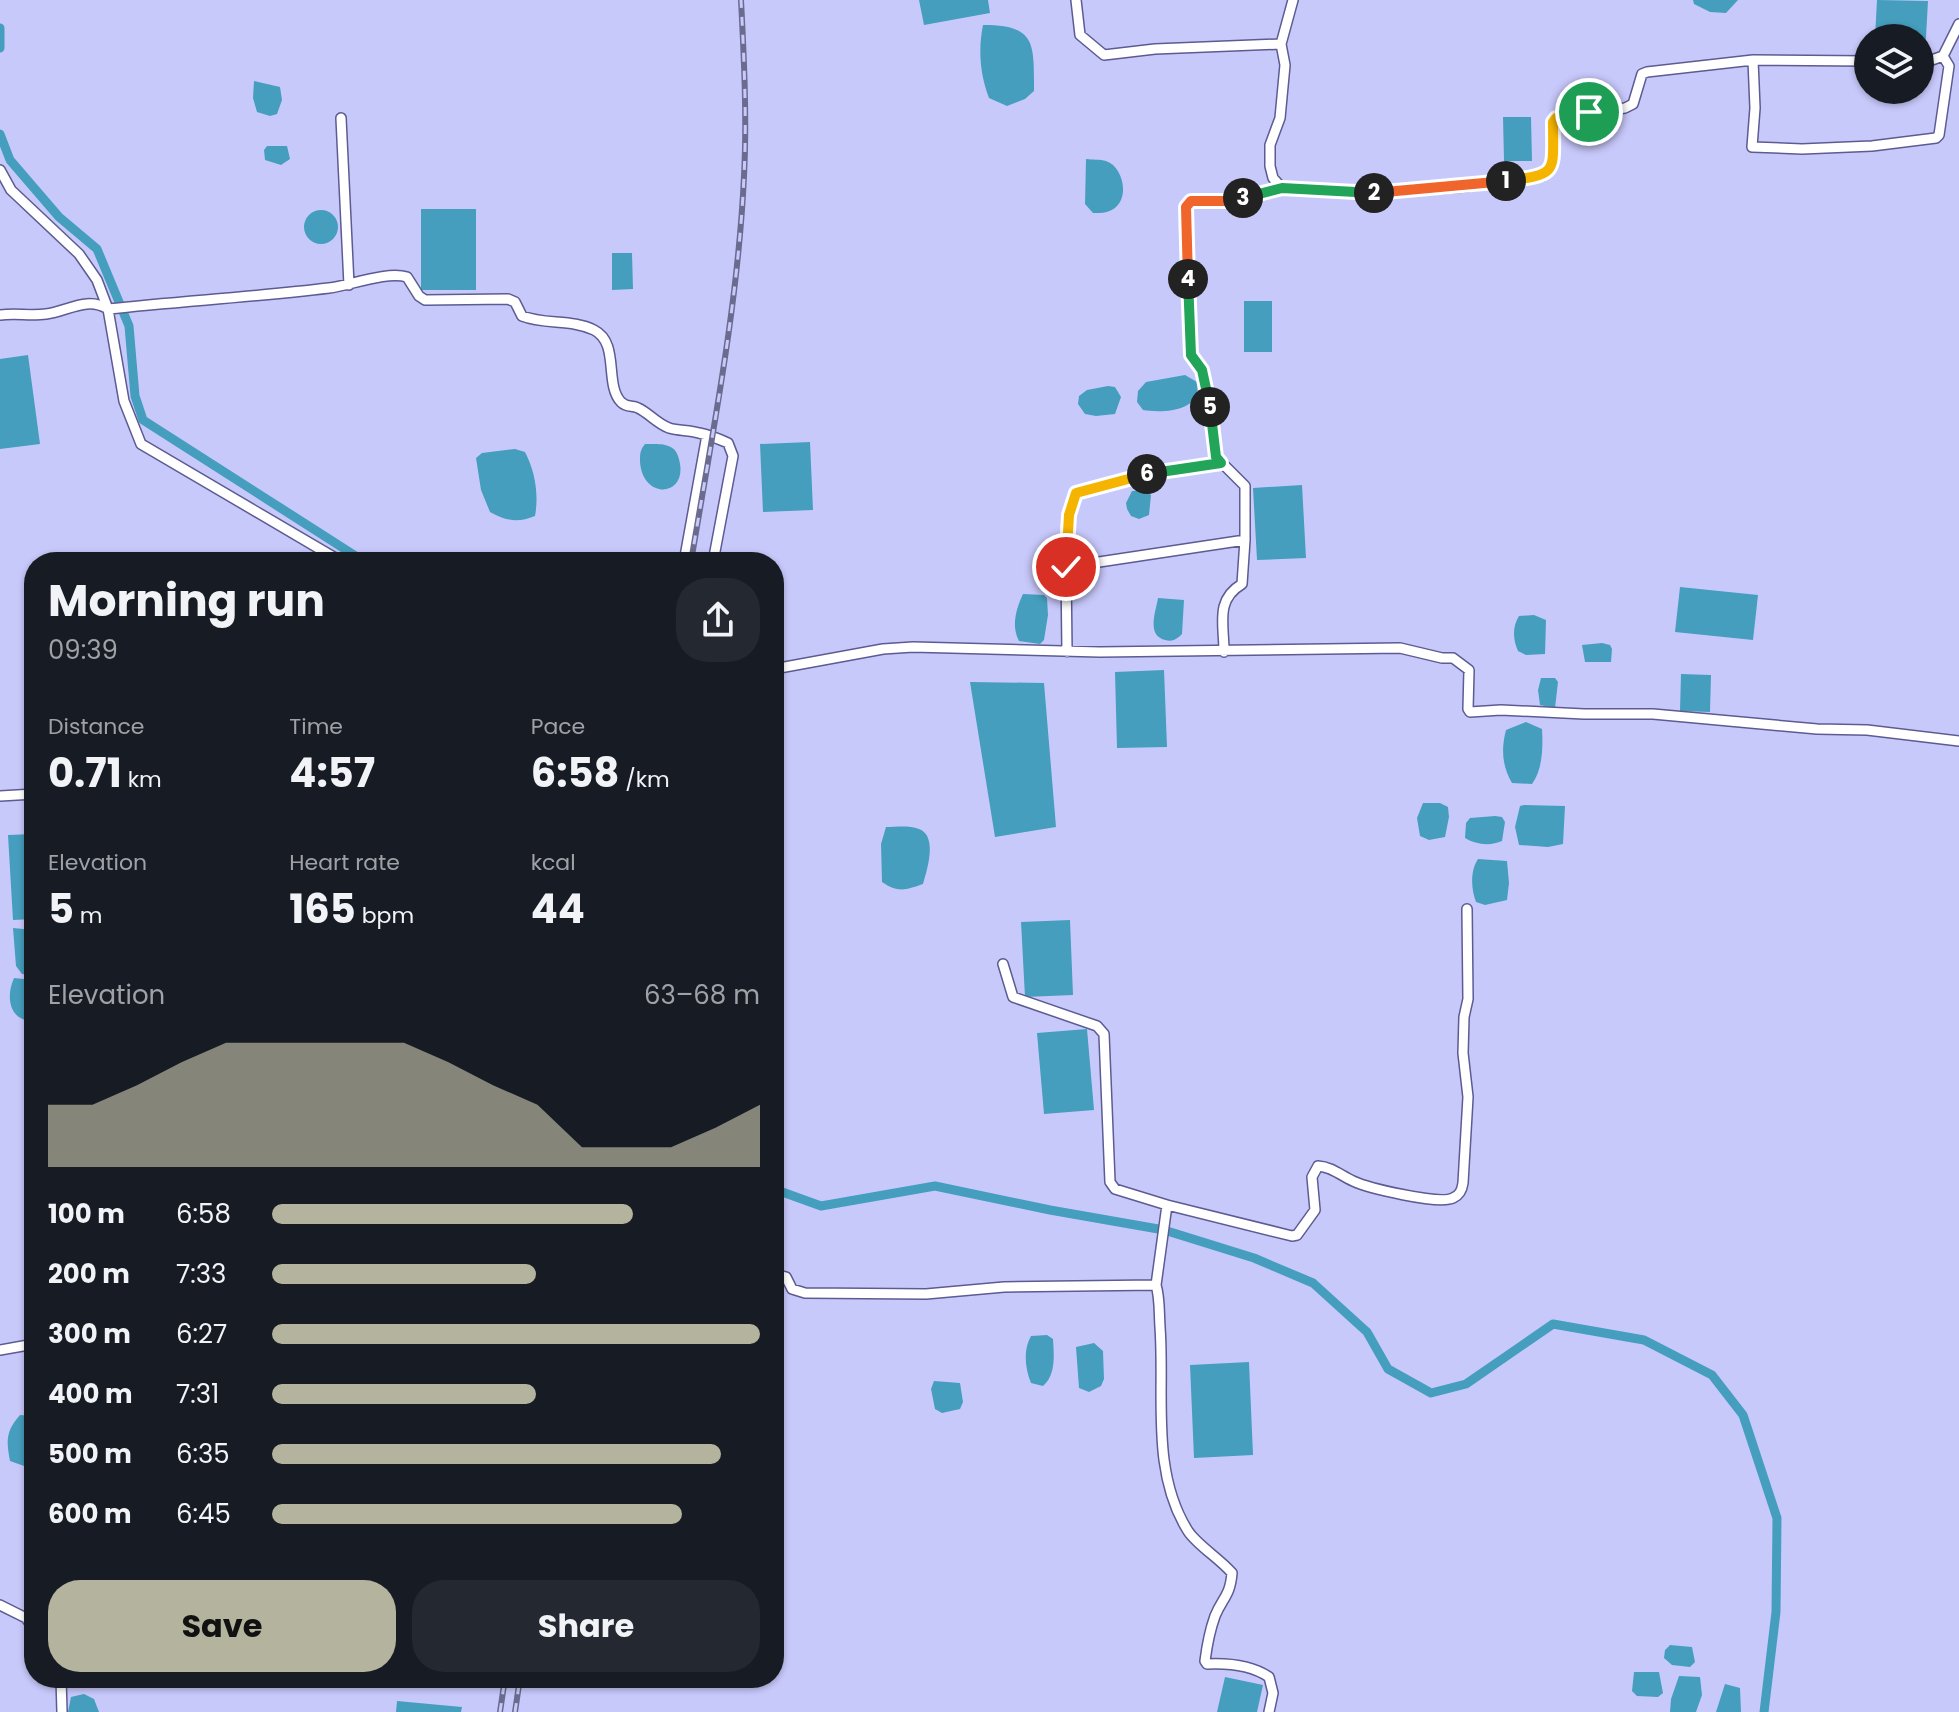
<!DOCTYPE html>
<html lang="en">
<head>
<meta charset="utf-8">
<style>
  body { margin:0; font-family:Poppins,sans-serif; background:#242831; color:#f1f3f6; height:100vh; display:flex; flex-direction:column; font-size:30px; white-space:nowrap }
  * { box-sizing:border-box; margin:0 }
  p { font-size:26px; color:#9ea1a6 }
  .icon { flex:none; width:44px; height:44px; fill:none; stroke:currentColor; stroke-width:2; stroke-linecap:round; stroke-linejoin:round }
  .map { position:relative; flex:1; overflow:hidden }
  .drawer { position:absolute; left:24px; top:552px; width:760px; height:1136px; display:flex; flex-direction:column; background:#171b24; border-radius:32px; box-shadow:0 2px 6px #0004 }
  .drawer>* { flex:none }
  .tools { position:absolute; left:1854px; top:24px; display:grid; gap:16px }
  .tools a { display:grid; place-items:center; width:80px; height:80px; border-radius:50%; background:#171b24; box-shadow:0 2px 6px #0004; font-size:40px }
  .pin { position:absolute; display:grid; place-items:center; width:68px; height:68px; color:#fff; margin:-34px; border:4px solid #fff; border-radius:50%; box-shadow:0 2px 8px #0007 }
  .km { position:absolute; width:40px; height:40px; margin:-20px; border-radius:50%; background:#222; color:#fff; font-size:22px; line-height:40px; text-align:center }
  .round { display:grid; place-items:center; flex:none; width:84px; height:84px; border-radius:32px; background:#242831 }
  .summary { display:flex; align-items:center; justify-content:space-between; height:136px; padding:0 24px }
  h1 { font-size:44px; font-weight:700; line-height:60px }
  .stats { display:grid; grid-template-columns:repeat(3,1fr); gap:12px; height:136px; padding:8px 24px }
  .stats div { display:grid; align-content:center }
  .stats b { font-size:40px; font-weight:700 }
  .stats small { font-size:22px; font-weight:400 }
  .stats p { font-size:22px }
  .chart { height:224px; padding:16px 24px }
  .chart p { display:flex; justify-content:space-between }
  .chart svg { width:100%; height:144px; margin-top:8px; fill:#b4b39d; opacity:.7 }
  .action { display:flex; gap:16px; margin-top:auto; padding:16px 24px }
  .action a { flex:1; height:92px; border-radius:32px; background:#b4b39d; color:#111; font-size:32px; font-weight:700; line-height:92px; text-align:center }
  .action a+a { background:#242831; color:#f1f3f6 }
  ul { padding:0 24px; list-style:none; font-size:26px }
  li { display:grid; grid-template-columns:128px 96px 1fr; align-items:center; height:60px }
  li i { height:20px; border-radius:10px; background:#b4b39d }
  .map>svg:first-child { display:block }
  .water { fill:#459ebd }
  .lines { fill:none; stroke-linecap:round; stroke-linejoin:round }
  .canal { stroke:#459ebd; stroke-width:9 }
  .minor-casing { stroke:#5c5b92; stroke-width:12 }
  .minor { stroke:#fff; stroke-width:9 }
  .rail-casing { stroke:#6a6b8e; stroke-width:6 }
  .rail { stroke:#c8c9fb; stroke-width:3; stroke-dasharray:9; stroke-linecap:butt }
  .split-1-casing { stroke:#fff; stroke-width:16 }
  .split-2-casing { stroke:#fff; stroke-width:16 }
  .split-3-casing { stroke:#fff; stroke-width:16 }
  .split-4-casing { stroke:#fff; stroke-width:16 }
  .split-5-casing { stroke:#fff; stroke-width:16 }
  .split-6-casing { stroke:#fff; stroke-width:16 }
  .split-7-casing { stroke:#fff; stroke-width:16 }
  .split-1 { stroke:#f5b400; stroke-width:10 }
  .split-2 { stroke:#f0652b; stroke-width:10 }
  .split-3 { stroke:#22a559; stroke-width:10 }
  .split-4 { stroke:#f0652b; stroke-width:10 }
  .split-5 { stroke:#22a559; stroke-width:10 }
  .split-6 { stroke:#22a559; stroke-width:10 }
  .split-7 { stroke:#f5b400; stroke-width:10 }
</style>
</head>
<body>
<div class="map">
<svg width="1959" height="1712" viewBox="0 0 1959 1712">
  <rect width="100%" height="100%" fill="#c8c9fb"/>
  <path class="water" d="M919,0h69l2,13 -66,12z
    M1693,0h45l-12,13 -16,-1 -16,-8z
    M1877,0l51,1 -3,54 -5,-1v-16h-45z
    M983,25c53,0 51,18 51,66l-9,8 -18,7 -18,-8c-9,-24 -11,-48 -6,-73z
    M254,81l26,6 2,13 -5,14 -7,2 -13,-4 -4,-14z
    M1503,117h28l1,44h-28z
    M267,146h20l3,13 -9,6 -16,-5 -1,-10z
    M1086,159c6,1 14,0 20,2 16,5 23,33 11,45 -6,7 -16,7 -24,7l-8,-9z
    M421,209h55v81h-55z
    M304 227a17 17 0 1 1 34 0a17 17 0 1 1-34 0Z
    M612,253h20l1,36 -21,1z
    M1244,301h28v51h-28z
    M28,355l12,89 -40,5v-90z
    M1185,375l12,7c6,30 -35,31 -54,28l-6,-8 1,-11 8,-9z
    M1108,386l7,1 6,10 -6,17 -19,2 -11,-2 -7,-10 1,-8 8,-6z
    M810,442l3,68 -50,2 -3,-68z
    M645,444c12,0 29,-2 33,12 14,41 -35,46 -38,6 0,-8 0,-12 5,-18z
    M515,449l10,3c10,19 14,42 10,64 -17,7 -29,5 -45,-4l-9,-22 -5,-32 6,-5z
    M1302,485l4,73 -49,2 -4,-72z
    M1145,490l6,5 -2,20 -10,4 -8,-3 -4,-7 -1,-6 6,-12z
    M1041,546h15l4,7 -3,18 -10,8 -9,-3 -2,-10z
    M1680,587l78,8 -5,45 -78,-8z
    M1023,594l21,1 3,3 1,17 -4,25 -4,4 -21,-3c-8,-15 -3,-32 4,-47z
    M1158,598l26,2 -2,34c-5,5 -9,8 -17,6 -19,-5 -9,-29 -7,-42z
    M1534,615l12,5 -1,34 -19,1 -8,-4c-5,-11 -6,-24 1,-35z
    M1602,643l8,2 2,4 -1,13h-26l-3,-17z
    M1164,670l3,77 -50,1 -2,-76z
    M1681,674l30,1 -1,37 -30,-1z
    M1541,678h14l3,4 -3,26 -15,-3 -2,-15z
    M970,682l74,1 12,144 -61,10z
    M1526,722l16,7c1,17 1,40 -10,55l-20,-1c-10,-17 -11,-34 -6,-53z
    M1423,803h17l8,4 1,10 -4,20 -16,3 -9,-4 -3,-18z
    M1524,805l41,1 -2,38 -15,3 -29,-2 -4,-18 5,-21z
    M1495,816l7,1 3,5 -3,19c-11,5 -26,4 -37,-3l1,-15 4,-5z
    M886,827c10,0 23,-2 33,2 19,7 8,41 4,55 -17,6 -25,9 -41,-2l-1,-38z
    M34,834v85l-21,1 -5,-85z
    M1478,859l29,2 2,22 -2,17 -22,5 -9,-3c-5,-13 -6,-31 2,-43z
    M1070,920l3,75 -48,2 -4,-75z
    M13,928l21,2v45l-12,-1 -6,-8z
    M14,978l20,2v41c-24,1 -29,-23 -20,-43z
    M1087,1029l7,81 -50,4 -7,-81z
    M1047,1335l6,4c1,16 3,36 -10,47l-12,-3c-6,-15 -8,-33 0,-47z
    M1094,1343l9,8 1,28 -3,7 -12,6 -10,-4 -3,-41z
    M1249,1362l4,93 -59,3 -4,-93z
    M934,1381l26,2 3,19 -3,7 -18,4 -7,-4 -4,-20z
    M20,1415l14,1v49l-7,2 -17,-6c-4,-21 -4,-30 10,-46z
    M1670,1645l22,2 3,15 -5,5 -18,-2 -8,-7 1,-8z
    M1634,1672h25l4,21 -5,4 -21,-1 -5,-5z
    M1679,1676l21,1 2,18 -6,17h-26l1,-13z
    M1225,1677l38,8 -6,27h-40z
    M1725,1684l15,4 1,24h-25z
    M84,1694l10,5 5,13h-31l3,-15z
    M397,1701l65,6 -1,5h-65z"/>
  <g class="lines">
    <path class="canal" d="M0,28v20
      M0,134l10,26 49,57 38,32 32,77 6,70 8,24 222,142
      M774,1189l47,17 114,-20 115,24 114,20 90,28 59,25 54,49 21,37 43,24 35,-9 87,-60 91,16 68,35 31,40 34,103 -1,94 -12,100"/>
    <g class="minor-casing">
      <path id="minor" d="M1076,0l4,35 24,20 51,-6 126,-5
        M1293,0l-12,44 4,21 -5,53 -10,27v21l3,12 9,10 97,5 84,-6 79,-11c15,-13 11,-35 11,-54l3,-4 69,-10 8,-4 9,-30 5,-2 106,-12 115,1
        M1753,60l2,48 -3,39 50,2 70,-3 64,-8 3,-3 10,-69 -6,-10
        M1920,61h9l14,-5 16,-32
        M341,118l8,167
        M0,170l11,20 68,64 18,26 11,29 16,92 17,43 201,118
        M0,315c15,-2 31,1 46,-1 22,-3 41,-18 62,-5 74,-8 147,-12 221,-21 22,-3 58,-17 78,-11l12,19 6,4 83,-1 7,3 7,14c23,9 50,3 72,14 26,13 10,54 27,72 6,6 11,3 17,6 11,5 18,15 31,20 10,3 20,2 30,5 10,2 20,6 29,10l5,13 -20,106
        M684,562l23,-127
        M1066,567l3,-52 7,-22 66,-18 79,-12
        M1067,652l-1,-85 179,-27v-54l-29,-29 -11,-73 -6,-21 -8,-8 -5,-148 5,-6h38l53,-13
        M1224,652c0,-28 -9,-52 18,-68l3,-44
        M774,669l109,-20 30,-2 187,5 300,-4 42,10h11l16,12 -1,39 2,3 31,-2 83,4h69l164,15 50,1 92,11
        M0,796l34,-2
        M1003,964l10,33 84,29 7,8 6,148 5,7 52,16 -11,80
        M1167,1205l125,31 5,-1 18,-25 -3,-33 6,-11c14,1 22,9 35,15 15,7 86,24 100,17 7,-3 9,-8 10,-15l5,-86 -5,-44 1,-36 4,-18 -1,-90
        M774,1274l12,3 6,12 13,4 121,1 78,-7 152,-2c4,13 3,28 4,42 5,67 -10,144 28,204 9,14 31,27 44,42 -2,23 -9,24 -17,43 -5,14 -8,29 -10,45l2,3c21,-1 44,1 62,13l4,16 -4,19
        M0,1350l34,-6
        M0,1605l26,13 8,11
        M61,1678l1,34"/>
    </g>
    <use href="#minor" class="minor"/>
    <g class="rail-casing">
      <path id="rail" d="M691,562c21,-127 47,-256 53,-386 3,-58 0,-118 -3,-176
        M500,1712l5,-34
        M515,1712l5,-34"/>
    </g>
    <use href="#rail" class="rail"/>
  </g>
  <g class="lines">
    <g class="split-1-casing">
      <path id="split-1" d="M1506,181c53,-7 47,-7 47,-59l3,-4 33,-6"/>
    </g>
    <g class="split-2-casing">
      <path id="split-2" d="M1374,193l132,-12"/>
    </g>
    <g class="split-3-casing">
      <path id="split-3" d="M1243,198l39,-10 92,5"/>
    </g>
    <g class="split-4-casing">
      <path id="split-4" d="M1188,279l-2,-72 5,-6h38l14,-3"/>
    </g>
    <g class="split-5-casing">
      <path id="split-5" d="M1188,279l3,76 11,15 8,37"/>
    </g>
    <g class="split-6-casing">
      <path id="split-6" d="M1147,474l74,-11 -5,-6 -6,-50"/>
    </g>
    <g class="split-7-casing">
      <path id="split-7" d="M1066,567l3,-52 7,-22 71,-19"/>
    </g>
    <use href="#split-1" class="split-1"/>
    <use href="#split-2" class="split-2"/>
    <use href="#split-3" class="split-3"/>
    <use href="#split-4" class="split-4"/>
    <use href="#split-5" class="split-5"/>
    <use href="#split-6" class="split-6"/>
    <use href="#split-7" class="split-7"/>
  </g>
</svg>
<div class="tools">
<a><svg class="icon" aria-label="layers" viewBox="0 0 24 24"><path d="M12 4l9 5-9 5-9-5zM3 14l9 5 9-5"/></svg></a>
</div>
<div class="pin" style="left:1589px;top:112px;background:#1e9e55"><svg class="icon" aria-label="arrive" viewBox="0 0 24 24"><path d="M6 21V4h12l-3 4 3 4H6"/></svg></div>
<div class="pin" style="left:1066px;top:567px;background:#d93025"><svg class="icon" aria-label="check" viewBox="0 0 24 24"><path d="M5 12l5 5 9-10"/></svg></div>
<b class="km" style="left:1506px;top:181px">1</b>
<b class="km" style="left:1374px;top:193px">2</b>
<b class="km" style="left:1243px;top:198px">3</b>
<b class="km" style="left:1188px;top:279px">4</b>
<b class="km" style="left:1210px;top:407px">5</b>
<b class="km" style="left:1147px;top:474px">6</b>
<section class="drawer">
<div class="summary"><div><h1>Morning run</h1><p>09:39</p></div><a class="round"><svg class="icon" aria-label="share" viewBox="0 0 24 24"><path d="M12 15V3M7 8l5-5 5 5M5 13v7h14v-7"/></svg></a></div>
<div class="stats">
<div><p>Distance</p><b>0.71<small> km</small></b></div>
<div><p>Time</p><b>4:57</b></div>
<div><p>Pace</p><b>6:58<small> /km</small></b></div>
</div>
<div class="stats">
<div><p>Elevation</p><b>5<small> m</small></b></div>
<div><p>Heart rate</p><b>165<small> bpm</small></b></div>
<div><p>kcal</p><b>44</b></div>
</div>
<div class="chart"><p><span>Elevation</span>63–68 m</p>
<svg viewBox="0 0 160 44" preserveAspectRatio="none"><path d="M0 44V25L10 25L20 19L30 12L40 6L50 6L60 6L70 6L80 6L90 12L100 19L110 25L120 38L130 38L140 38L150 32L160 25V44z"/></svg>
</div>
<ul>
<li><b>100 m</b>6:58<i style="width:74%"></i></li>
<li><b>200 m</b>7:33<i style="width:54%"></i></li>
<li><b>300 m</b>6:27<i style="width:100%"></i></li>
<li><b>400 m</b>7:31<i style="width:54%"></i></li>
<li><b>500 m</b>6:35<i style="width:92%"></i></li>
<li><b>600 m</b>6:45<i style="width:84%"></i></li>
</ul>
<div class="action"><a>Save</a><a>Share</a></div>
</section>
</div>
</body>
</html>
